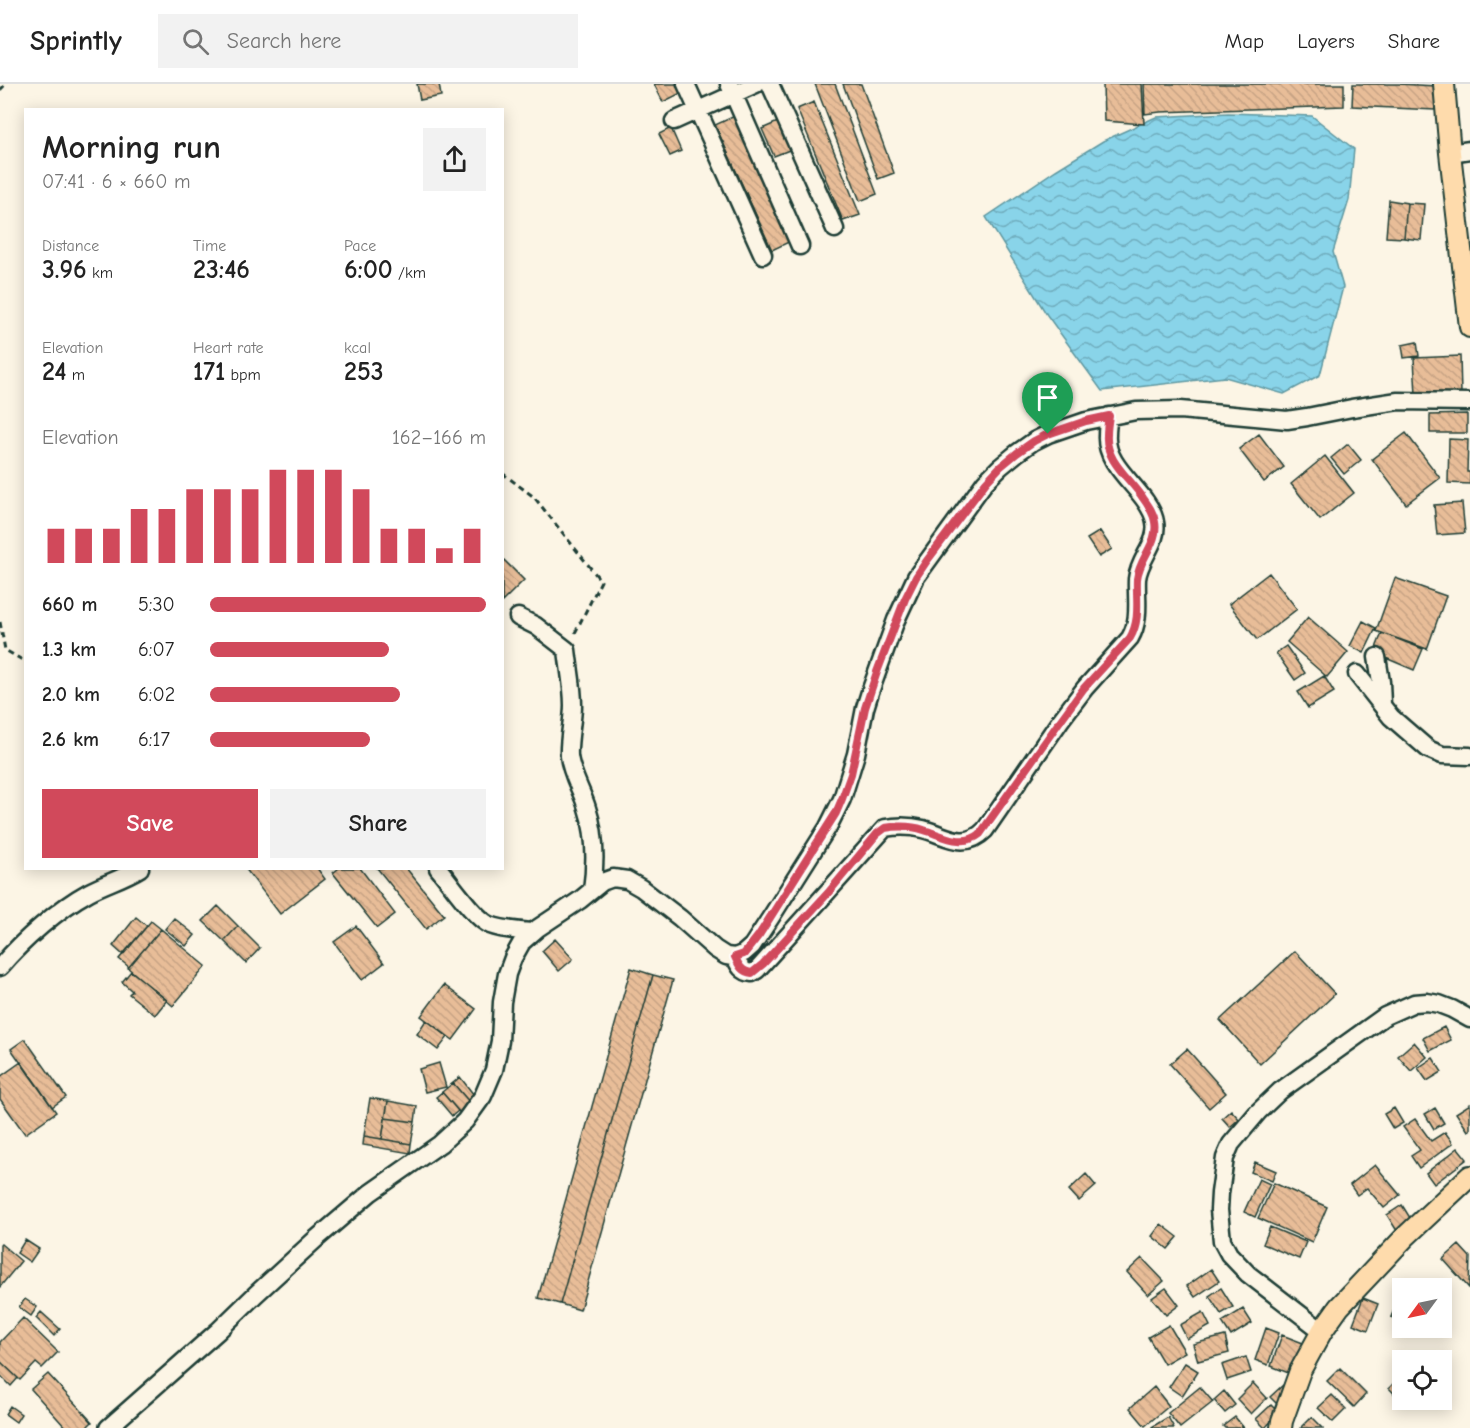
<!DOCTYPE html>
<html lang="en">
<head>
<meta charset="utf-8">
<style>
  body { margin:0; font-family:"Comic Neue",sans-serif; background:#f2f2f2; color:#222; height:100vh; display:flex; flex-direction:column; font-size:22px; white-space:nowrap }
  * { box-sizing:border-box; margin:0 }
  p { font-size:20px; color:#767676 }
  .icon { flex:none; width:33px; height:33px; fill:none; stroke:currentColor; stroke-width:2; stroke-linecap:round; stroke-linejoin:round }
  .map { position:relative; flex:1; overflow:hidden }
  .drawer { position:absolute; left:24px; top:24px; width:480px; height:762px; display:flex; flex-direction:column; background:#fff; border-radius:0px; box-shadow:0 3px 15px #0003 }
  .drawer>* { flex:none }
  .needle { width:39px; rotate:237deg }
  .fabs { position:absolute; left:1392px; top:1194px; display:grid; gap:12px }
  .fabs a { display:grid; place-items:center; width:60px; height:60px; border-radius:0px; background:#fff; box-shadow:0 3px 15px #0003; font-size:30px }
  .pin { position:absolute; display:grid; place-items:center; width:51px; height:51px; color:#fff; margin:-62px -26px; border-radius:50% 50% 50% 0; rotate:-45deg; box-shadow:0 0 6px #0007 }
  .pin .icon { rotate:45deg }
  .round { display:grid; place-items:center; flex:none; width:63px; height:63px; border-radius:0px; background:#f2f2f2 }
  .head { display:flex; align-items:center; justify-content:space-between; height:102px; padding:0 18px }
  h1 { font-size:33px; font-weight:700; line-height:45px }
  .figures { display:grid; grid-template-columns:repeat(3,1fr); gap:9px; height:102px; padding:6px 18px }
  .figures div { display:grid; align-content:center }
  .figures b { font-size:26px; font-weight:700 }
  .figures small { font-size:16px; font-weight:400 }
  .figures p { font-size:16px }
  .chart { height:168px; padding:12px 18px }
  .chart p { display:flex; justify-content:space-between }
  .chart svg { width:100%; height:108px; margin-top:6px; stroke:#d1495b; stroke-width:6 }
  .button { display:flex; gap:12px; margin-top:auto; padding:12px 18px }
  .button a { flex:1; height:69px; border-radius:0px; background:#d1495b; color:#fff; font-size:24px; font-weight:700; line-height:69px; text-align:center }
  .button a+a { background:#f2f2f2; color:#222 }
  ul { padding:0 18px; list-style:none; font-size:20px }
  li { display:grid; grid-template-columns:96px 72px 1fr; align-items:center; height:45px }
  li i { height:15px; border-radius:8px; background:#d1495b }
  header { display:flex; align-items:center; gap:36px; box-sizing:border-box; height:84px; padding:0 30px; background:#fff; border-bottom:2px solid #e0e0e0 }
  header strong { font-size:28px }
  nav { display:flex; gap:33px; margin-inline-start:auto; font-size:21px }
  .search { width:420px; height:54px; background:#f2f2f2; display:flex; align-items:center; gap:15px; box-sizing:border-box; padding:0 21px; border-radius:0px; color:#767676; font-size:22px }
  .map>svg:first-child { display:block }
  .water { fill:url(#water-waves); stroke:#5f98a1; stroke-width:1.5 }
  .building { fill:url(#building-back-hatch); stroke:#1f3d34; stroke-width:1.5 }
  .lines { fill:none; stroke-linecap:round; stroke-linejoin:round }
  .minor-casing { stroke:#1f3d34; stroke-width:21 }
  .major-casing { stroke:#1f3d34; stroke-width:24 }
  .path { stroke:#1f3d34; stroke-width:3; stroke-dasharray:6 4.5; stroke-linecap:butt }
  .minor { stroke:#fcf5e5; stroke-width:16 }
  .major { stroke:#fedbac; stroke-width:20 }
  .route-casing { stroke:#fff; stroke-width:12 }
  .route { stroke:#d1495b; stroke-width:8 }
</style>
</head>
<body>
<header>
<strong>Sprintly</strong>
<div class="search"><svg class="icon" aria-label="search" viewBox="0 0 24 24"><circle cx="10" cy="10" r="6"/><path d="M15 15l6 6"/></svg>Search here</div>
<nav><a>Map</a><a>Layers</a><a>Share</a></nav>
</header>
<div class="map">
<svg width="1470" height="1344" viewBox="0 0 1470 1344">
  <defs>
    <pattern id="water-waves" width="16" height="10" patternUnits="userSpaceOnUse" patternTransform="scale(1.5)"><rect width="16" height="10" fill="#89d4e9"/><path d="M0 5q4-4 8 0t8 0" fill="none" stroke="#6fadbe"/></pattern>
    <pattern id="building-back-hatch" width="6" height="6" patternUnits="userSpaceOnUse" patternTransform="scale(1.5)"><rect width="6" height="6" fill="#e8bd98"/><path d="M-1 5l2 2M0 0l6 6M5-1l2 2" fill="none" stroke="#c7a384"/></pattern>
  </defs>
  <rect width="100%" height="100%" fill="#fcf5e5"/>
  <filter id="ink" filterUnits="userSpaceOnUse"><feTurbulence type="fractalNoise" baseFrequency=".0167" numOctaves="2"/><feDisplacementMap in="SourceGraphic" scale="12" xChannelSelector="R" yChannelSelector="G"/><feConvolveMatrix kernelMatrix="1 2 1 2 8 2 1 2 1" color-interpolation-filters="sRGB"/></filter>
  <g filter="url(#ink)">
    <path class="water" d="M1228,29l84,3 42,33 -5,51 -16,52 10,35 -23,88 -36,19 -59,-17 -123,14 -55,-76 -61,-98 70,-47 47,-29 53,-24z"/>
    <path class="building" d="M417,0h22l2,12 -21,4z
      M654,0h30l3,6 -24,12z
      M815,0h20l42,110 -17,7z
      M843,0h18l33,89 -16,6z
      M1103,0h39l2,40 -40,-3z
      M1144,0h200v22l-184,6 -15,2z
      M1353,0h45l38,2 -1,24 -83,-4z
      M814,18l46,113 -17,6 -46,-112z
      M737,31l56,125 -21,10 -57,-125z
      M780,37l12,28 -18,7 -12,-27z
      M671,44l10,23 -11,5 -11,-22z
      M1389,116l18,3 -3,35 -18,-1z
      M1407,119l17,1 -3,36 -17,-2z
      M1417,258l2,14 -15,2 -2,-13z
      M1460,272l1,38 -45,1 -2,-37z
      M1467,330v19h-37v-18z
      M1406,349l34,45 -34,26 -34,-45z
      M1259,350l25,33 -20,15 -25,-33z
      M1449,355l19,1 -1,32h3v12l-22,-1z
      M1348,360l13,16 -17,14 -13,-16z
      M1325,372l29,37 -34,27 -29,-36z
      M1462,419l3,30 -28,2 -3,-30z
      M1100,447l12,18 -13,8 -12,-18z
      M502,474l22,22 -22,22z
      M1269,489l28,36 -40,31 -28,-36z
      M1395,494l51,18 -19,53 -51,-18z
      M1308,533l40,35 -21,25 -40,-35z
      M1363,537l13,7 -12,25 -14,-7z
      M1382,549l41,16 -9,21 -40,-17z
      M1286,562l19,27 -10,7 -19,-27z
      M1324,592l10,16 -26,16 -10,-16z
      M245,784h72l8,11 -45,35z
      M339,784h21l35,46 -18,14 -44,-55z
      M377,784h29l38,47 -18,14z
      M218,822l20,20 -14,15 -21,-20z
      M136,833l11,9 -24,29 -10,-9z
      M174,834l21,17 -9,11 -21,-17z
      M151,837l10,8 -32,38 -10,-8z
      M238,842l22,22 -14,15 -22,-22z
      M356,842l28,37 -22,17 -28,-38z
      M161,845l45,37 -33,40 -45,-38z
      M555,855l18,20 -14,12 -17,-20z
      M1295,867l40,43 -75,70 -40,-44z
      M631,884l22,7 -93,329 -22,-6z
      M131,887l36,29 -12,15 -26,-21 3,-3 -10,-9z
      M653,891l20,5 -93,330 -20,-6z
      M444,901l32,24 -23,31 -32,-24z
      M426,936l22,17 -10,13 -21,-16z
      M1444,943l7,13 -21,11 -7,-13z
      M25,955l41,58 -14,10 -41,-58z
      M1414,958l13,15 -16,14 -13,-15z
      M1187,965l39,44 -17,15 -39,-44z
      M1433,974l9,14 -15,9 -9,-13z
      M21,978l35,50 -31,22 -25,-35v-22z
      M439,979l7,24 -21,5 -6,-23z
      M460,993l17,22 -6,5 -18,-21z
      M453,999l18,21 -11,9 -18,-21z
      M442,1008l16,19 -6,5 -16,-19z
      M370,1014l18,3 -6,38 -18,-3z
      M388,1017l29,5 -2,16 -30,-4z
      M1470,1020v26l-2,1 -12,-18z
      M1394,1024l9,15 -10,6 -9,-15z
      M1435,1024l9,15 -10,6 -9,-15z
      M1231,1026l8,9 -9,8 -8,-9z
      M385,1034l30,4 -4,22 -29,-5z
      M1415,1035l16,22 14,-9 8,11 -34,25 -8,-12 9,-6 -17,-23z
      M364,1052l47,8 -1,9 -47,-8z
      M1458,1064l9,11 -33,25 -8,-11z
      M1255,1078l21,9 -4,10 -21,-9z
      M1375,1081l25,30 -16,13 -17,-20 -10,7 -7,-10z
      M1086,1090l10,12 -17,15 -10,-11z
      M1259,1095l11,5 -15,33 -11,-5z
      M1274,1099l53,24 -15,35 -54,-24z
      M1402,1121l10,16 -15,10 -10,-16z
      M1161,1140l17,13 -10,12 -16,-13z
      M1270,1143l36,15 -7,17 -36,-15z
      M25,1156l14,9 -9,13 -13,-9z
      M1,1160l20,17 -21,26v-42z
      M1459,1161l11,12 -1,31 -26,-29z
      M1142,1174l22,23 -16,14 -21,-23z
      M1211,1185l8,12 -24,16 -8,-11z
      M1166,1204l13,17 -13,10 -14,-17z
      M1221,1204l12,19 -12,7 -12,-18z
      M1363,1214l15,6 -10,26 -15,-6z
      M25,1215l12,8 -6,9 -12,-9z
      M1399,1215l3,2v22l-11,-6z
      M1243,1225l9,14 -21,13 -9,-14z
      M41,1228l19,17 -6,7 -18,-18z
      M1203,1228l7,14 -23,13 -7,-14z
      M23,1234l35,34 -16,16 -6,-5 -16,17 -20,-19v-19z
      M1169,1241l16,27 -21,12 -16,-27z
      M1266,1244l13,5 -11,32 -13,-5z
      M1282,1251l21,8 -12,31 -20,-8z
      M1225,1252l4,17 -31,8 -5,-17z
      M1246,1273l5,15 -24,8 -5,-15z
      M0,1277l18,17 -7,8 -11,-11z
      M1185,1279l13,8 -16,25 -13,-9z
      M1340,1284l26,26 -12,13 -27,-26z
      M48,1290l44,48 -6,6h-20l-35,-39z
      M1402,1291v25h9l-6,5 -16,-17z
      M1253,1299l14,15 -16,16 -14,-15z
      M1284,1300l6,7 -13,13 -7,-7z
      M1154,1303l15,19 -24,20 -15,-18z
      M1200,1303l13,15 -33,26 -12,-15z
      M1224,1307l11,14 -10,8 -11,-13z
      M1332,1311l14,14 -13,13 -15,-14z
      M1271,1321l8,8 -14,15 -9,-9z
      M10,1322l11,8 -5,8 -11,-8z
      M1168,1333l6,11h-21l-1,-1z
      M1235,1333l9,11h-19l-2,-2z
      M1312,1333l11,11h-22z"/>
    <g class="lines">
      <g class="minor-casing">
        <path id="minor" d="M686,0l77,171
          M729,0l71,162
          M770,0l65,145
          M674,37l82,-37
          M1450,69l20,-3
          M518,533l18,9 31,24c2,18 6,37 6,55 0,17 -5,34 -4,51 2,18 13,35 18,52 9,27 9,54 5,82
          M1377,573l4,25 1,22
          M1357,590l34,43 37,32 14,6 28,1
          M438,784c13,15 36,50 52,57 13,5 29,6 43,7
          M735,873c4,9 7,15 17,16l5,-3 128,-142c11,-2 26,-2 38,1 23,6 41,22 62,1l75,-109 25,-33 45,-50c11,-19 6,-39 7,-59 2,-21 22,-36 18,-57 -1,-8 -5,-14 -9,-20 -14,-21 -41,-40 -39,-67 0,-6 1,-13 2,-19
          M0,883c23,-27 58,-58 89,-75 17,-9 35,-14 51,-24
          M1322,1247l-74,-57 -19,-20 -7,-13 -3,-31 1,-17 5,-35 6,-14 27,-32 22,-21 105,-75 29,-13 13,-1 12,2 13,5 18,10
          M108,1344l110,-97 38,-37 60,-55 54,-46 70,-49 25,-23 18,-25 11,-26 6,-29 2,-39 5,-28 6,-16 9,-16 16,-14 42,-28 22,-18 11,-4 14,2 14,8 39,30 35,31 11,7 9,1 9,-4 8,-7 19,-29 57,-90 14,-28 14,-45 9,-46 5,-16 26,-72 20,-43 69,-95 15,-15 17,-14 17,-12 14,-7 38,-13 50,-10 44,-1 107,10 20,-3 45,-9 46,-7 72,1"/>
      </g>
      <g class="major-casing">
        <path id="major" d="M1444,0l6,69 20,174
          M1281,1344l1,-7 18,-50 22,-40 17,-24 67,-71 64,-60"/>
      </g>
      <path class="path" d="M0,6l6,-6
        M502,389l32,24 67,84 -27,54
        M0,538l5,28 21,12"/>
      <use href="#minor" class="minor"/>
      <use href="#major" class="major"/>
    </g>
  </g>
  <g class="lines" filter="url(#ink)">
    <g class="route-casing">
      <path id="route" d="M1109,332c-1,6 -2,13 -2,19 -2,26 23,43 36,63 5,7 11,15 12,24 4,21 -16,36 -18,57 -1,20 4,40 -7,59l-46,50 -24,33 -80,113c-17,14 -38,1 -56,-4 -12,-4 -27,-4 -39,-2l-8,6 -49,59 -65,71 -11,9c-10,-1 -13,-7 -17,-16l9,-3 15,-19 77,-122 6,-14 9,-25 14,-66 12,-36 28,-73 11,-22 10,-15 60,-80 14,-15 17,-14 17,-12 14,-7 38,-13z"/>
    </g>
    <use href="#route" class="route"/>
  </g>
</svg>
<div class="fabs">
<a><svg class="needle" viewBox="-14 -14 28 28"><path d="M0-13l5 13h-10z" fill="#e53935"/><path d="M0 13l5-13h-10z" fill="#767676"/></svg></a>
<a><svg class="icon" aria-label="locate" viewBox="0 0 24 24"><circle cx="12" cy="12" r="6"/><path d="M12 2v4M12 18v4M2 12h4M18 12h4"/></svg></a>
</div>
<div class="pin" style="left:1048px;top:350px;background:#1e9e55"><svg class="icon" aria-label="arrive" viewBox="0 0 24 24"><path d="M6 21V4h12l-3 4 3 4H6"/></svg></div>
<section class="drawer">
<div class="head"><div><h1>Morning run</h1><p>07:41 · 6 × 660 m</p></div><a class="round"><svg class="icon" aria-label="share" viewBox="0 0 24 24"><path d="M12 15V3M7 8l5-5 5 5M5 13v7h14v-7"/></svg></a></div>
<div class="figures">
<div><p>Distance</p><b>3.96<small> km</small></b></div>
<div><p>Time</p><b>23:46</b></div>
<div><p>Pace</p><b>6:00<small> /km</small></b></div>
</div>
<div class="figures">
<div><p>Elevation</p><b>24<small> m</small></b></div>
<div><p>Heart rate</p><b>171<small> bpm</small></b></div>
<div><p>kcal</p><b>253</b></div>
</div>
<div class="chart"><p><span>Elevation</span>162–166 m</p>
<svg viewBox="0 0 160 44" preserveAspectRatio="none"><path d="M5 44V30M15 44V30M25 44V30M35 44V22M45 44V22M55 44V14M65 44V14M75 44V14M85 44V6M95 44V6M105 44V6M115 44V14M125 44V30M135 44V30M145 44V38M155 44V30"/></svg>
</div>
<ul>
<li><b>660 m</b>5:30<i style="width:100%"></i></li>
<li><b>1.3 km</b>6:07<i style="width:65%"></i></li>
<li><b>2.0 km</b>6:02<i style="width:69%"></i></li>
<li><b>2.6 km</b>6:17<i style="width:58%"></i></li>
</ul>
<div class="button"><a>Save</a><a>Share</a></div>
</section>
</div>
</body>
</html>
